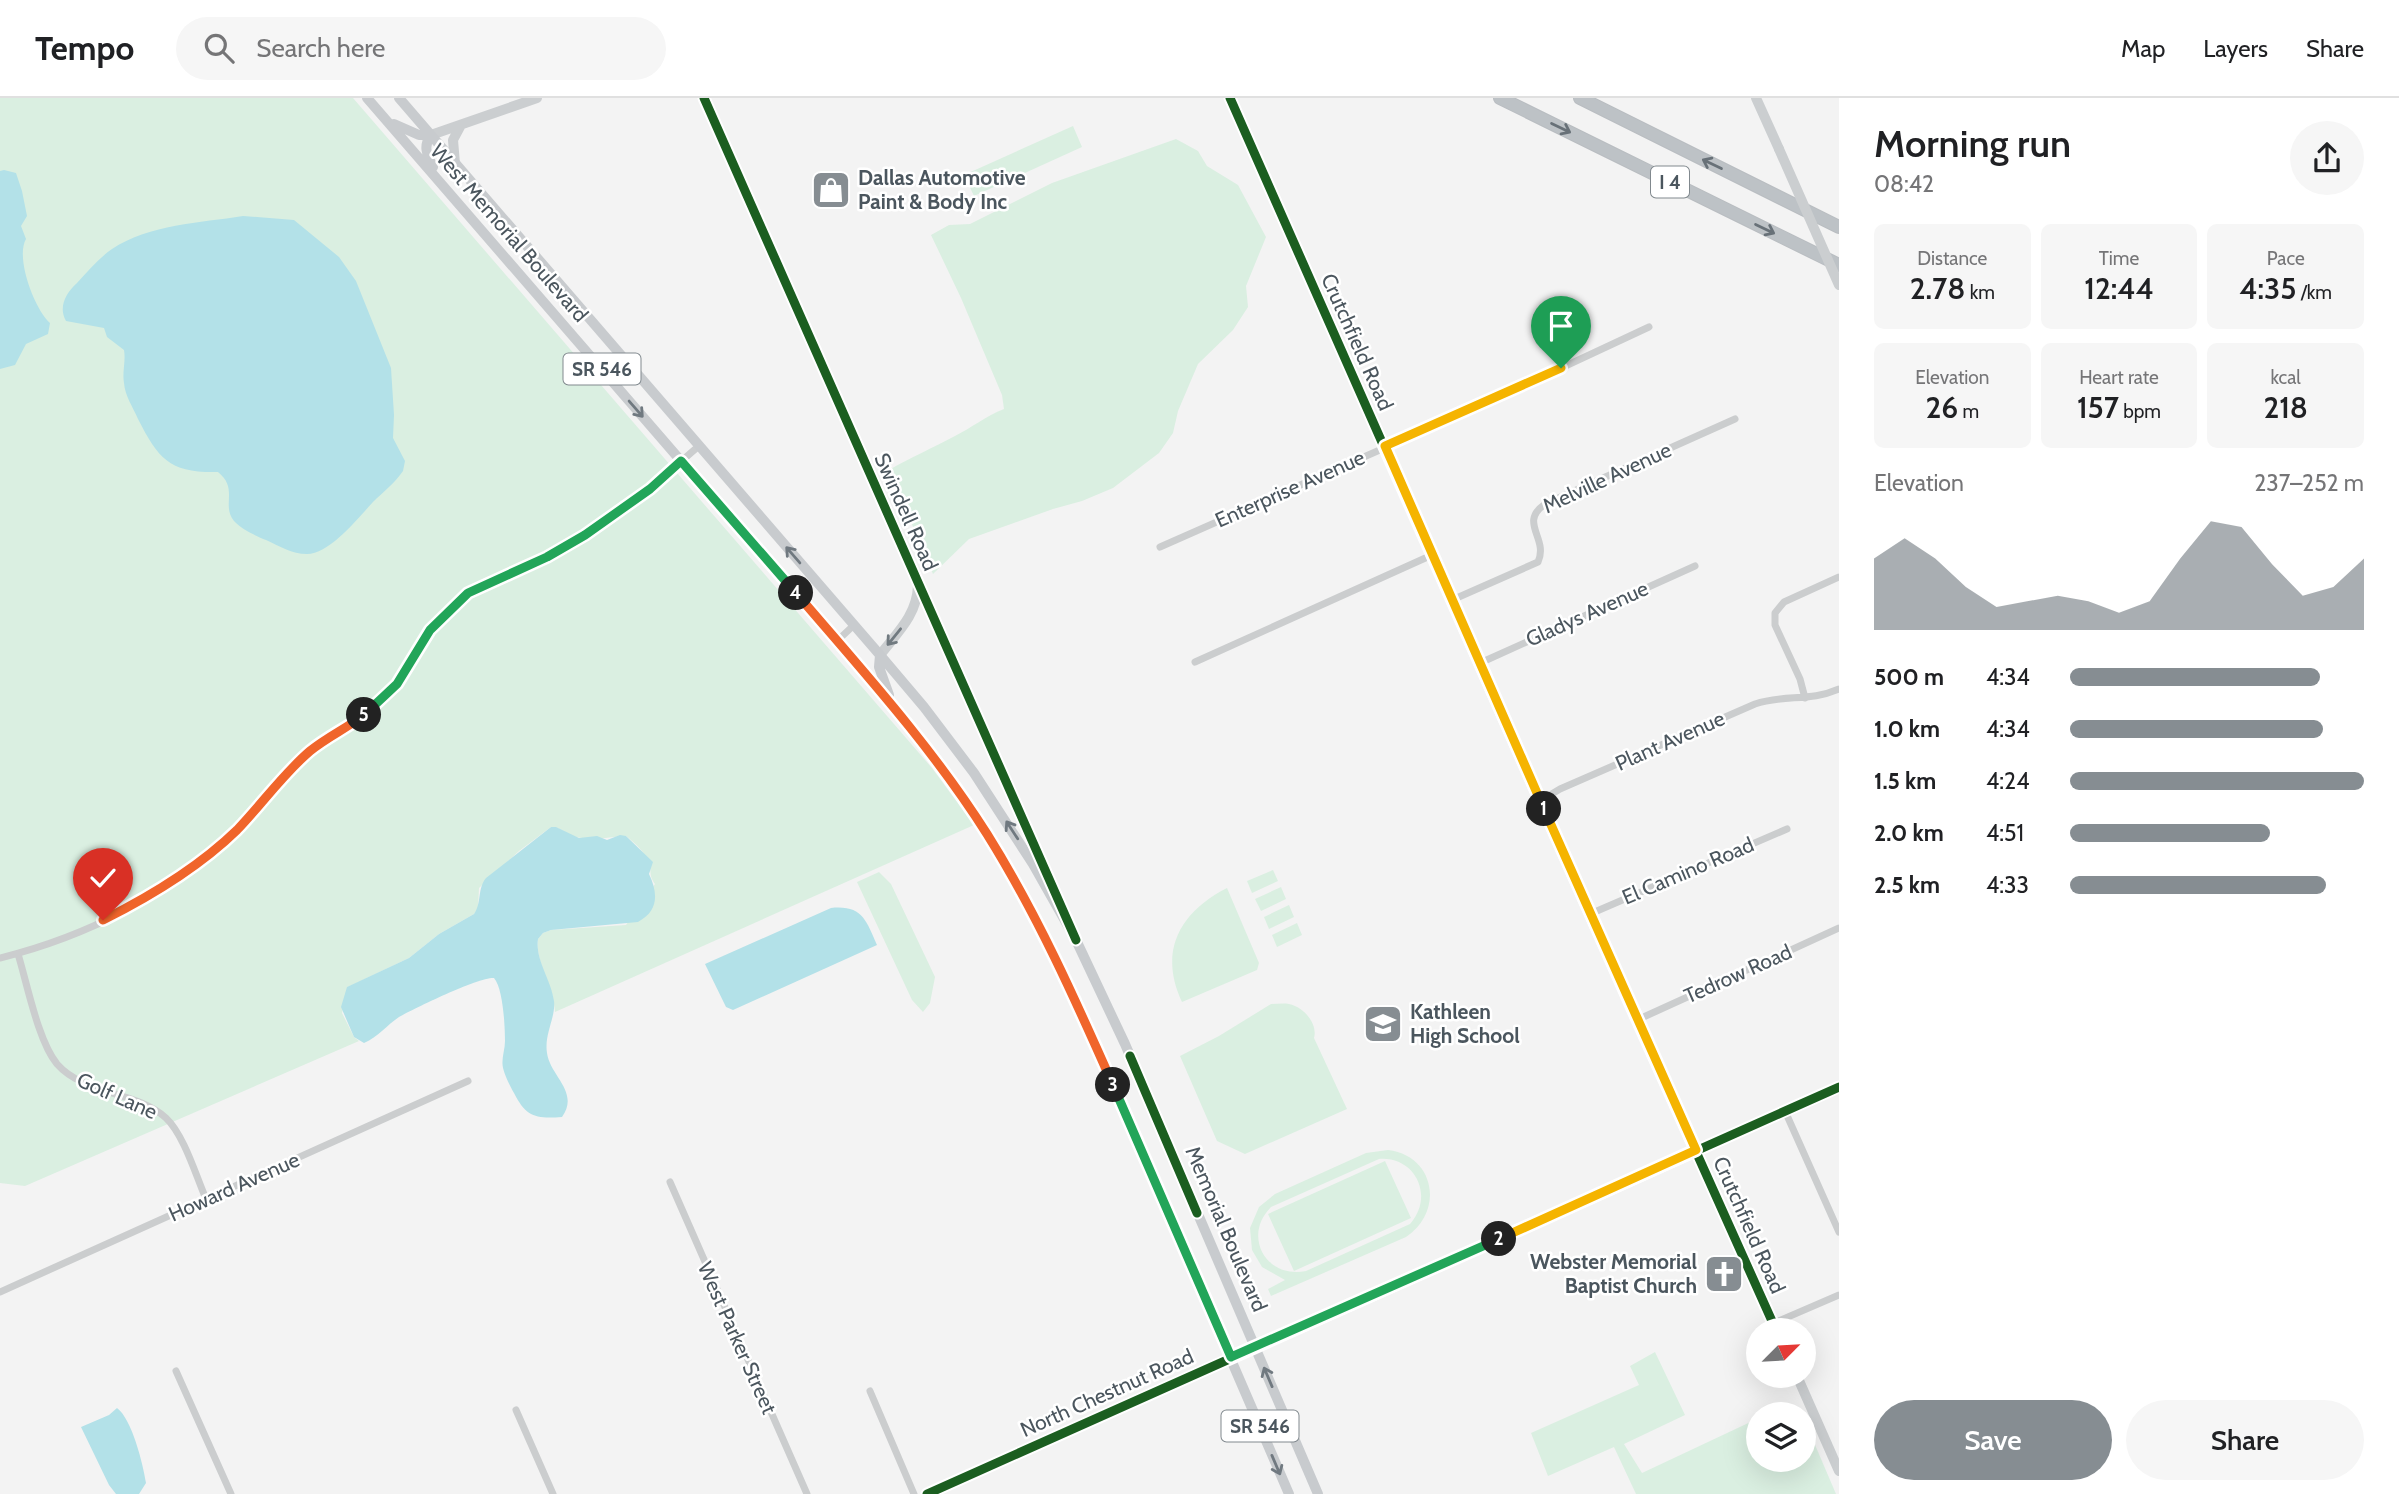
<!DOCTYPE html>
<html lang="en">
<head>
<meta charset="utf-8">
<style>
  body { margin:0; font-family:Cabin,sans-serif; background:#f6f6f6; color:#202124; height:100vh; display:flex; flex-direction:column; font-size:26px; white-space:nowrap }
  * { box-sizing:border-box; margin:0 }
  p { font-size:23px; color:#757577 }
  .icon { flex:none; width:38px; height:38px; fill:none; stroke:currentColor; stroke-width:2; stroke-linecap:round; stroke-linejoin:round }
  .map { position:relative; flex:1; overflow:hidden }
  .panel { display:flex; flex-direction:column; background:#fff; width:560px }
  .panel>* { flex:none }
  .needle { width:46px; rotate:66deg }
  .controls { position:absolute; left:1746px; top:1220px; display:grid; gap:14px }
  .controls a { display:grid; place-items:center; width:70px; height:70px; border-radius:50%; background:#fff; box-shadow:0 7px 28px #0002; font-size:35px }
  .pin { position:absolute; display:grid; place-items:center; width:60px; height:60px; color:#fff; margin:-72px -30px; border-radius:50% 50% 50% 0; rotate:-45deg; box-shadow:0 0 7px #0007 }
  .pin .icon { rotate:45deg }
  .km { position:absolute; width:35px; height:35px; margin:-18px; border-radius:50%; background:#222; color:#fff; font-size:19px; line-height:35px; text-align:center }
  .round { display:grid; place-items:center; flex:none; width:74px; height:74px; border-radius:37px; background:#f6f6f6 }
  .head { display:flex; align-items:center; justify-content:space-between; height:119px; padding:0 35px }
  h1 { font-size:38px; font-weight:600; line-height:52px }
  .figures { display:grid; grid-template-columns:repeat(3,1fr); gap:10px; height:119px; padding:7px 35px }
  .figures div { display:grid; align-content:center; border-radius:10px; background:#f6f6f6; text-align:center }
  .figures b { font-size:30px; font-weight:600 }
  .figures small { font-size:19px; font-weight:400 }
  .figures p { font-size:19px }
  .chart { height:196px; padding:14px 35px }
  .chart p { display:flex; justify-content:space-between }
  .chart svg { width:100%; height:126px; margin-top:7px; fill:#868d92; opacity:.7 }
  .button { display:flex; gap:14px; margin-top:auto; padding:14px 35px }
  .button a { flex:1; height:80px; border-radius:42px; background:#868d92; color:#fff; font-size:28px; font-weight:600; line-height:80px; text-align:center }
  .button a+a { background:#f6f6f6; color:#202124 }
  ul { padding:0 35px; list-style:none; font-size:23px }
  li { display:grid; grid-template-columns:112px 84px 1fr; align-items:center; height:52px }
  li i { height:18px; border-radius:9px; background:#868d92 }
  header { display:flex; align-items:center; gap:42px; box-sizing:border-box; height:98px; padding:0 35px; background:#fff; border-bottom:2px solid #e0e0e0 }
  header strong { font-size:33px }
  nav { display:flex; gap:38px; margin-inline-start:auto; font-size:24px }
  .search { width:490px; height:63px; background:#f6f6f6; display:flex; align-items:center; gap:18px; box-sizing:border-box; padding:0 24px; border-radius:38px; color:#757577; font-size:26px }
  main { display:flex; flex:1; min-height:0 }
  .map>svg:first-child { display:block }
  .green { fill:#daefe1; fill-rule:evenodd }
  .water { fill:#b3e1e8 }
  .lines { fill:none; stroke-linecap:round; stroke-linejoin:round }
  .highway-casing { stroke:#b9bdc1; stroke-width:14 }
  .street { stroke:#cbcdce; stroke-width:7 }
  .secondary { stroke:#cbced0; stroke-width:10 }
  .primary { stroke:#c8cbce; stroke-width:10 }
  .highway { stroke:#bdc2c6; stroke-width:12 }
  .secondary-bridge { stroke:#cbced0; stroke-width:10 }
  .cycleway-casing { stroke:#fff; stroke-width:13 }
  .cycleway { stroke:#1b5e20; stroke-width:9 }
  .oneway { stroke:#687178 }
  .oneway2 { stroke:#707980 }
  .oneway3 { stroke:#717a80 }
  .split-1-casing { stroke:#fff; stroke-width:14 }
  .split-2-casing { stroke:#fff; stroke-width:14 }
  .split-3-casing { stroke:#fff; stroke-width:14 }
  .split-4-casing { stroke:#fff; stroke-width:14 }
  .split-5-casing { stroke:#fff; stroke-width:14 }
  .split-6-casing { stroke:#fff; stroke-width:14 }
  .split-1 { stroke:#f5b400; stroke-width:9 }
  .split-2 { stroke:#f5b400; stroke-width:9 }
  .split-3 { stroke:#22a559; stroke-width:9 }
  .split-4 { stroke:#f0652b; stroke-width:9 }
  .split-5 { stroke:#22a559; stroke-width:9 }
  .split-6 { stroke:#f0652b; stroke-width:9 }
  .labels { text-anchor:middle; stroke-width:5; stroke-linejoin:round; paint-order:stroke }
  .shield { fill:#fff; stroke:#81898e; stroke-width:2 }
  .shield-label { font-size:19px; font-weight:bold; fill:#4b565e }
  .poi-label { font-size:21px; font-weight:bold; fill:#4b565e; stroke:#fff; text-anchor:start }
  .street-label { font-size:21px; fill:#4b565e; stroke:#fff }
</style>
</head>
<body>
<header>
<strong>Tempo</strong>
<div class="search"><svg class="icon" aria-label="search" viewBox="0 0 24 24"><circle cx="10" cy="10" r="6"/><path d="M15 15l6 6"/></svg>Search here</div>
<nav><a>Map</a><a>Layers</a><a>Share</a></nav>
</header>
<main>
<div class="map">
<svg width="1839" height="1396" viewBox="0 0 1839 1396">
  <rect width="100%" height="100%" fill="#f3f3f3"/>
  <path class="green" d="M0,0h353l579,670 42,57 -419,187c-1,-26 -20,-49 -17,-73l5,-6 8,-3 75,-5 29,-41c-7,-10 -3,-13 -6,-21 -4,-11 -14,-20 -23,-27 -16,1 -33,5 -50,1 -10,-2 -14,-10 -25,-10l-32,24 -40,37 -1,21 -4,5 -35,20 -30,24 -61,29 -6,26 12,24 5,4 -334,145 -25,-3z
    M1073,28l9,21 -108,49 -10,-21z
    M1176,41l22,12 9,15 31,19 28,52 -20,49 2,21 -15,23 -35,34 -20,47 -5,22 -14,20 -46,35 -31,13 -29,8 -84,30 -36,35 -44,-104c22,-13 44,-22 66,-34 16,-8 31,-20 49,-27l-2,-14 -41,-97 -30,-63 18,-10 21,-1 82,-41z
    M1273,772l5,11 -26,12 -5,-12z
    M879,774l12,12 44,93 -5,26 -7,9 -11,-12 -55,-118z
    M1281,789l5,12 -25,12 -6,-12z
    M1227,790l32,75 -2,7 -75,32c-24,-51 -2,-90 45,-114z
    M1289,807l5,12 -25,12 -5,-12z
    M1297,825l5,12 -25,12 -5,-12z
    M1271,906c6,0 13,-1 18,0 15,3 29,20 25,34l33,71 -102,45 -28,-13 -37,-85 39,-20z
    M1388,1052c48,6 56,62 18,87l-135,59 -3,-7 17,-9 -23,-13 -10,-17 -2,-22 9,-21 16,-13 91,-41zM1379,1061c36,-3 56,37 31,65l-104,47c-40,8 -64,-35 -35,-64z
    M1385,1063l26,57 -117,53 -26,-57z
    M1655,1254l30,63 -61,29 18,29 117,-55v42h45v-41l32,75h-200l-22,-47 -66,29 -17,-43 108,-48 -9,-19z"/>
  <path class="water" d="M4,72l12,3 6,18 5,25 -6,10 5,13c-11,19 9,71 24,84l-2,11 -22,10 -11,21 -15,4v-198z
    M243,118l51,4 45,37 17,24 35,87 3,47 -1,23 12,23 -2,10c-8,12 -20,21 -30,31 -15,16 -43,52 -66,52 -15,0 -28,-8 -41,-14 -10,-4 -25,-11 -32,-19 -13,-16 5,-32 -16,-49 -48,1 -59,-12 -80,-53 -5,-12 -13,-23 -14,-36 -2,-11 2,-22 0,-33l-17,-13 -3,-9 -38,-7c-8,-14 0,-28 11,-38 11,-12 22,-25 35,-34 38,-25 88,-26 131,-33z
    M551,729h5l23,11 18,-2 10,4 13,-5 6,1 27,26 -4,12c9,19 10,37 -11,48l-87,8 -8,3 -5,6c-3,21 13,40 16,62 2,16 -10,33 -7,52 3,23 33,39 15,64 -26,2 -36,0 -48,-24 -4,-7 -9,-17 -11,-25 -2,-9 2,-18 2,-27 0,-15 -2,-53 -11,-63 -15,-1 -79,30 -95,39 -12,8 -21,20 -35,26l-10,-6 -13,-30 6,-20 62,-29 30,-24 35,-20c8,-11 3,-25 12,-36z
    M831,810c31,-3 35,12 46,37l-144,65 -7,-3 -21,-43z
    M117,1310c15,11 26,56 29,75l-7,11h-23l-7,-9 -28,-58 28,-12z"/>
  <g class="lines">
    <g class="highway-casing">
      <path id="highway" d="M1500,0l339,167
        M1580,0l259,129"/>
    </g>
    <path class="street" d="M1160,449l324,-143 165,-77
      M1452,502l86,-38c11,-24 -20,-39 7,-58l190,-85
      M837,543l17,-16
      M1195,564l237,-107
      M1480,565l215,-97
      M1805,600l-5,-19 -25,-54v-12l9,-11 55,-25
      M1540,703l20,-12 195,-85c30,-10 55,-2 84,-15
      M1590,816l197,-85
      M18,856c9,29 20,87 39,110 27,31 80,27 109,54 18,17 30,58 40,81
      M0,860c85,-21 172,-64 235,-126 26,-26 47,-57 75,-81 25,-21 55,-32 77,-56 30,-32 43,-79 82,-103 25,-15 55,-23 81,-37 35,-19 71,-41 102,-67 16,-14 31,-29 47,-42
      M1637,922l202,-92
      M1785,1013l54,121
      M670,1084l137,312
      M0,1194l468,-211
      M1774,1225l65,-28
      M176,1273l55,123
      M870,1293l44,103
      M516,1312l37,84"/>
    <path class="secondary" d="M704,0l358,810
      M1230,0l407,922 139,310
      M1756,0l23,51
      M431,37l106,-37
      M455,66l-2,-24 8,-15
      M880,557c17,-22 37,-40 38,-69
      M1797,1278l42,95
      M927,1396l912,-407"/>
    <path class="primary" d="M367,0l526,608c70,86 127,177 175,276l221,512
      M399,0l481,557 44,52 50,66 59,91 43,76 49,104 193,450
      M394,26l25,11h12
      M431,37c-9,12 -3,21 2,32
      M880,557l-1,12 10,28"/>
    <use href="#highway" class="highway"/>
    <path class="secondary-bridge" d="M1779,51l60,136"/>
    <g class="cycleway-casing">
      <path id="cycleway" d="M704,0l372,842
        M1230,0l407,922 139,310
        M1130,958l67,157
        M927,1396l912,-407"/>
    </g>
    <use href="#cycleway" class="cycleway"/>
  </g>
  <defs><path id="oneway-shaft" d="M-6 0H5M1.5-3L5.5 0L1.5 3" fill="none" stroke-width="1.6" stroke-linecap="round" stroke-linejoin="round" transform="scale(1.75)"/></defs>
  <g class="oneway">
    <use href="#oneway-shaft" transform="translate(1561 30) rotate(26)"/>
    <use href="#oneway-shaft" transform="translate(1712 66) rotate(-154)"/>
    <use href="#oneway-shaft" transform="translate(1765 131) rotate(26)"/>
  </g>
  <g class="oneway2">
    <use href="#oneway-shaft" transform="translate(636 311) rotate(49)"/>
    <use href="#oneway-shaft" transform="translate(793 457) rotate(-131)"/>
    <use href="#oneway-shaft" transform="translate(1012 732) rotate(-123)"/>
    <use href="#oneway-shaft" transform="translate(1268 1279) rotate(-113)"/>
    <use href="#oneway-shaft" transform="translate(1276 1367) rotate(67)"/>
  </g>
  <use class="oneway3" href="#oneway-shaft" transform="translate(894 539) rotate(129)"/>
  <g class="lines">
    <g class="split-1-casing">
      <path id="split-1" d="M1544,711l-159,-363 176,-78"/>
    </g>
    <g class="split-2-casing">
      <path id="split-2" d="M1499,1141l197,-89 -152,-341"/>
    </g>
    <g class="split-3-casing">
      <path id="split-3" d="M1113,987l118,272 268,-118"/>
    </g>
    <g class="split-4-casing">
      <path id="split-4" d="M796,495c67,78 136,154 191,241 50,80 88,165 126,251"/>
    </g>
    <g class="split-5-casing">
      <path id="split-5" d="M364,617l33,-31 33,-54 38,-37 79,-36 38,-22 65,-46 31,-28 115,132"/>
    </g>
    <g class="split-6-casing">
      <path id="split-6" d="M103,822c48,-24 95,-52 134,-90 25,-26 46,-56 73,-79 17,-14 37,-23 54,-36"/>
    </g>
    <use href="#split-1" class="split-1"/>
    <use href="#split-2" class="split-2"/>
    <use href="#split-3" class="split-3"/>
    <use href="#split-4" class="split-4"/>
    <use href="#split-5" class="split-5"/>
    <use href="#split-6" class="split-6"/>
  </g>
  <defs>
    <g id="shop-square" transform="scale(2.0125)"><rect x="-9" y="-9" width="18" height="18" rx="4" fill="#868d92" stroke="#fff"/><path d="M-5-2.5h2.3a2.7 3.5 0 0 1 5.4 0H5L5.5 6h-11ZM-1.5-2.5h3a1.5 2.3 0 0 0-3 0Z" fill="#fff"/></g>
    <g id="school-square" transform="scale(2.0125)"><rect x="-9" y="-9" width="18" height="18" rx="4" fill="#868d92" stroke="#fff"/><path d="M0-5L7-2L0 1L-7-2ZM-4 1L0 2.5L4 1V4Q0 6-4 4Z" fill="#fff"/></g>
    <g id="church-square" transform="scale(2.0125)"><rect x="-9" y="-9" width="18" height="18" rx="4" fill="#868d92" stroke="#fff"/><path d="M-1.2-6h2.4v3.5h3.3v2.4h-3.3V6h-2.4V-.1h-3.3v-2.4h3.3Z" fill="#fff"/></g>
  </defs>
  <g fill-rule="evenodd">
    <use href="#shop-square" x="831" y="92"/>
    <use href="#school-square" x="1383" y="926"/>
    <use href="#church-square" x="1724" y="1176"/>
  </g>
  <g class="labels">
    <g class="shield">
      <rect x="1651" y="68.5" width="38" height="31" rx="5"/>
      <rect x="563.5" y="255.5" width="77" height="31" rx="5"/>
      <rect x="1221.5" y="1312.5" width="77" height="31" rx="5"/>
    </g>
    <g class="shield-label">
      <text x="1670" y="91">I 4</text>
      <text x="602" y="278">SR 546</text>
      <text x="1260" y="1335">SR 546</text>
    </g>
    <g class="poi-label">
      <text x="858" y="87">Dallas Automotive<tspan x="858" dy="24">Paint &amp; Body Inc</tspan></text>
      <text x="1410" y="921">Kathleen<tspan x="1410" dy="24">High School</tspan></text>
      <text x="1697" y="1171" text-anchor="end">Webster Memorial<tspan x="1697" dy="24">Baptist Church</tspan></text>
    </g>
    <g class="street-label">
      <text transform="translate(509 135) rotate(49)" y="7">West Memorial Boulevard</text>
      <text transform="translate(1357 244) rotate(66)" y="7">Crutchfield Road</text>
      <text transform="translate(1607 380) rotate(-25)" y="7">Melville Avenue</text>
      <text transform="translate(1290 391) rotate(-24)" y="7">Enterprise Avenue</text>
      <text transform="translate(906 414) rotate(66)" y="7">Swindell Road</text>
      <text transform="translate(1587 516) rotate(-24)" y="7">Gladys Avenue</text>
      <text transform="translate(1670 643) rotate(-24)" y="7">Plant Avenue</text>
      <text transform="translate(1688 773) rotate(-23)" y="7">El Camino Road</text>
      <text transform="translate(1738 876) rotate(-24)" y="7">Tedrow Road</text>
      <text transform="translate(117 998) rotate(24)" y="7">Golf Lane</text>
      <text transform="translate(234 1089) rotate(-24)" y="7">Howard Avenue</text>
      <text transform="translate(1749 1127) rotate(66)" y="7">Crutchfield Road</text>
      <text transform="translate(1226 1131) rotate(67)" y="7">Memorial Boulevard</text>
      <text transform="translate(737 1240) rotate(66)" y="7">West Parker Street</text>
      <text transform="translate(1107 1295) rotate(-24)" y="7">North Chestnut Road</text>
    </g>
  </g>
</svg>
<div class="controls">
<a><svg class="needle" viewBox="-14 -14 28 28"><path d="M0-13l5 13h-10z" fill="#e53935"/><path d="M0 13l5-13h-10z" fill="#757577"/></svg></a>
<a><svg class="icon" aria-label="layers" viewBox="0 0 24 24"><path d="M12 4l9 5-9 5-9-5zM3 14l9 5 9-5"/></svg></a>
</div>
<div class="pin" style="left:1561px;top:270px;background:#1e9e55"><svg class="icon" aria-label="arrive" viewBox="0 0 24 24"><path d="M6 21V4h12l-3 4 3 4H6"/></svg></div>
<div class="pin" style="left:103px;top:822px;background:#d93025"><svg class="icon" aria-label="check" viewBox="0 0 24 24"><path d="M5 12l5 5 9-10"/></svg></div>
<b class="km" style="left:1544px;top:711px">1</b>
<b class="km" style="left:1499px;top:1141px">2</b>
<b class="km" style="left:1113px;top:987px">3</b>
<b class="km" style="left:796px;top:495px">4</b>
<b class="km" style="left:364px;top:617px">5</b>
</div>
<section class="panel">
<div class="head"><div><h1>Morning run</h1><p>08:42</p></div><a class="round"><svg class="icon" aria-label="share" viewBox="0 0 24 24"><path d="M12 15V3M7 8l5-5 5 5M5 13v7h14v-7"/></svg></a></div>
<div class="figures">
<div><p>Distance</p><b>2.78<small> km</small></b></div>
<div><p>Time</p><b>12:44</b></div>
<div><p>Pace</p><b>4:35<small> /km</small></b></div>
</div>
<div class="figures">
<div><p>Elevation</p><b>26<small> m</small></b></div>
<div><p>Heart rate</p><b>157<small> bpm</small></b></div>
<div><p>kcal</p><b>218</b></div>
</div>
<div class="chart"><p><span>Elevation</span>237–252 m</p>
<svg viewBox="0 0 160 44" preserveAspectRatio="none"><path d="M0 44V19L10 12L20 19L30 29L40 36L50 34L60 32L70 34L80 38L90 34L100 19L110 6L120 8L130 21L140 32L150 29L160 19V44z"/></svg>
</div>
<ul>
<li><b>500 m</b>4:34<i style="width:85%"></i></li>
<li><b>1.0 km</b>4:34<i style="width:86%"></i></li>
<li><b>1.5 km</b>4:24<i style="width:100%"></i></li>
<li><b>2.0 km</b>4:51<i style="width:68%"></i></li>
<li><b>2.5 km</b>4:33<i style="width:87%"></i></li>
</ul>
<div class="button"><a>Save</a><a>Share</a></div>
</section>
</main>
</body>
</html>
